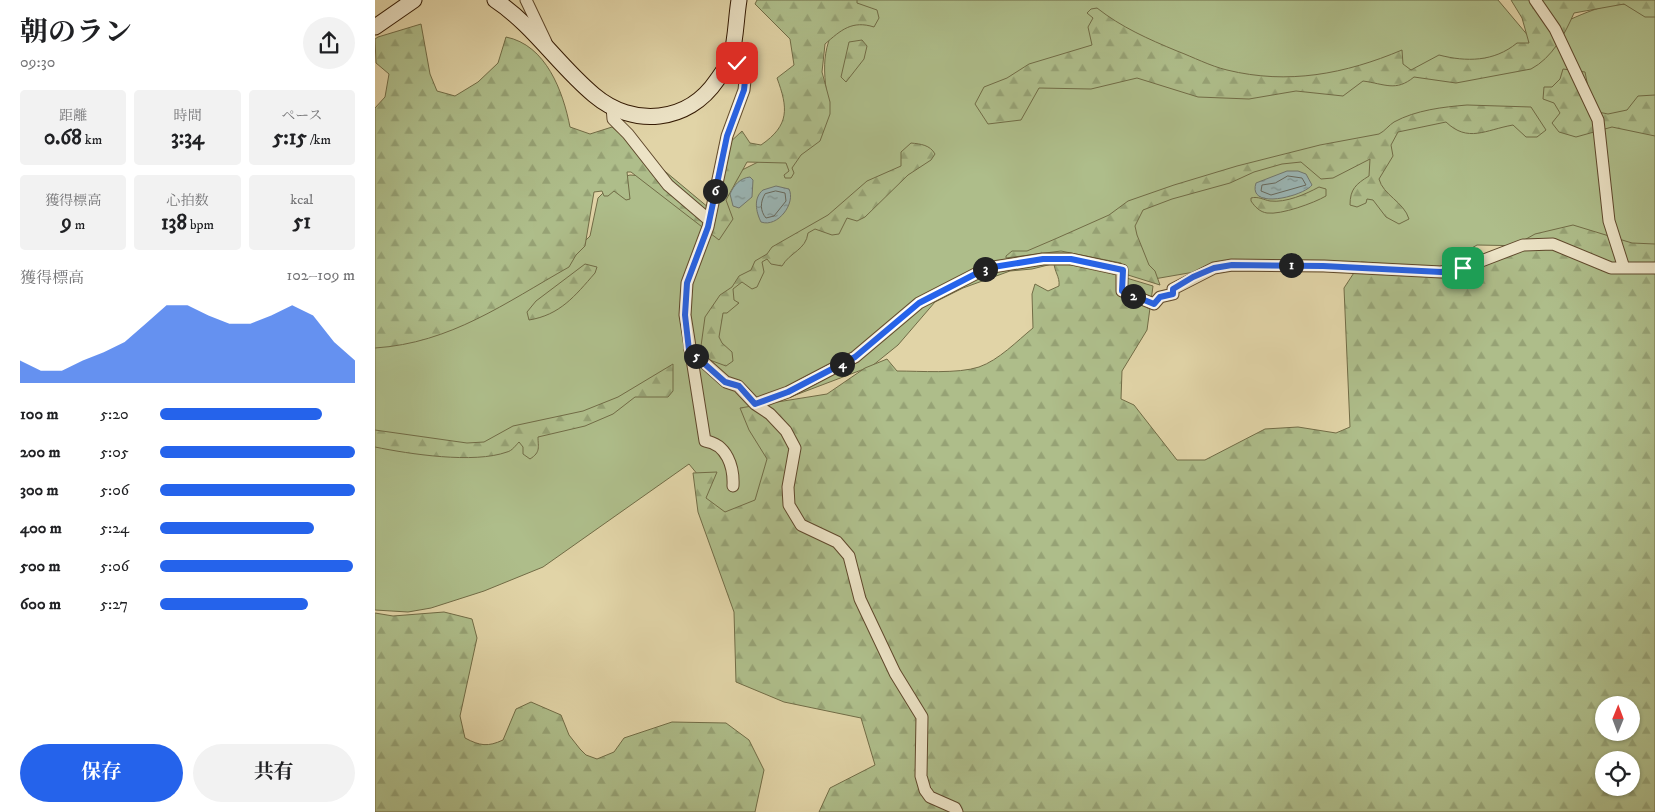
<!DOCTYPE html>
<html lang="ja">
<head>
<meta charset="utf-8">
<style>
  body { margin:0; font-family:"IM FELL DW Pica","Noto Serif JP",serif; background:#f2f2f2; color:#202124; height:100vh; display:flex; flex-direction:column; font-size:19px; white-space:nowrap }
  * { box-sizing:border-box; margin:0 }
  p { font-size:16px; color:#757577 }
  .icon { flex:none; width:28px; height:28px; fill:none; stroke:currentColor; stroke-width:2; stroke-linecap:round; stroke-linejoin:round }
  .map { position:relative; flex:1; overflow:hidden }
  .panel { display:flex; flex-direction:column; background:#fff; width:375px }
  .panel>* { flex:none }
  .needle { width:32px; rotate:1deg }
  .buttons { position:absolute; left:1220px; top:696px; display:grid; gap:10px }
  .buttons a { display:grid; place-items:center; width:45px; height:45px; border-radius:50%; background:#fff; box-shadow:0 1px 4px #0004; font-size:25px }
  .pin { position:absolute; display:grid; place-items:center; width:42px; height:42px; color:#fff; margin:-21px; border-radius:10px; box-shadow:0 2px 8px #0006 }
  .km { position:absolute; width:25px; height:25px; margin:-12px; border-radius:50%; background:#222; color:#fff; font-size:14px; line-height:25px; text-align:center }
  .round { display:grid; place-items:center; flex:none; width:52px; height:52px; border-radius:26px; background:#f2f2f2 }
  .summary { display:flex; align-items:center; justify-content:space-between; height:85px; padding:0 20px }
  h1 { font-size:28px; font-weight:700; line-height:38px }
  .stats { display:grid; grid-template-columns:repeat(3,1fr); gap:8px; height:85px; padding:5px 20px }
  .stats div { display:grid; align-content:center; border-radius:5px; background:#f2f2f2; text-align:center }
  .stats b { font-size:21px; font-weight:700 }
  .stats small { font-size:14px; font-weight:400 }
  .stats p { font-size:14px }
  .chart { height:140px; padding:10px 20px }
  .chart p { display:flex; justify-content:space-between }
  .chart svg { width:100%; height:90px; margin-top:5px; fill:#2563eb; opacity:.7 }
  .button { display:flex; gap:10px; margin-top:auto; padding:10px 20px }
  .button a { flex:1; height:58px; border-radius:30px; background:#2563eb; color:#fff; font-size:20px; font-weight:700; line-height:58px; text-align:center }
  .button a+a { background:#f2f2f2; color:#202124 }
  ul { padding:0 20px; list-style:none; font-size:16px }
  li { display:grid; grid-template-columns:80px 60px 1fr; align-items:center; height:38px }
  li i { height:12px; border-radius:6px; background:#2563eb }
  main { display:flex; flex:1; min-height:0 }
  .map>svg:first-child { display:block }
  .green { fill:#aebd8a; stroke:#716c46 }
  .forest { fill:url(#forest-firs); stroke:#716c46; fill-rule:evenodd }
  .water { fill:url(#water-ripples); stroke:#71776d }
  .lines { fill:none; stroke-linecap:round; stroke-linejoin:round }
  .shore { stroke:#67685c; stroke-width:1 }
  .street-casing { stroke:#5f482c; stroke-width:13 }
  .secondary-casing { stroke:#341a03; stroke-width:17 }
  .street { stroke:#ece3c6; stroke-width:11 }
  .secondary { stroke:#ece3c6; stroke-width:15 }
  .route-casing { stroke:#fff; stroke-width:10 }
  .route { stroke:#2563eb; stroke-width:6 }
</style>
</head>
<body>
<main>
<section class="panel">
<div class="summary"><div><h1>朝のラン</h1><p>09:30</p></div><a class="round"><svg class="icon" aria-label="share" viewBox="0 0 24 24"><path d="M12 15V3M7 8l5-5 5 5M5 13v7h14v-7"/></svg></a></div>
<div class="stats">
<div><p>距離</p><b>0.68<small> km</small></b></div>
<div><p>時間</p><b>3:34</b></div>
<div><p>ペース</p><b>5:15<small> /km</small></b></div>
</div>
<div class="stats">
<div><p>獲得標高</p><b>9<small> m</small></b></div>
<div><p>心拍数</p><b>138<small> bpm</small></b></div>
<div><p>kcal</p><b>51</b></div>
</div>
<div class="chart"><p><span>獲得標高</span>102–109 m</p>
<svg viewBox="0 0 160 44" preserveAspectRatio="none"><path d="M0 44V33L10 38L20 38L30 33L40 29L50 24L60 15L70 6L80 6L90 11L100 15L110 15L120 11L130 6L140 11L150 24L160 33V44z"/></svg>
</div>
<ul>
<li><b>100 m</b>5:20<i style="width:83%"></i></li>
<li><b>200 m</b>5:05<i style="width:100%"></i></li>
<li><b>300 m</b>5:06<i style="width:100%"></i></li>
<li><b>400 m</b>5:24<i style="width:79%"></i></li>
<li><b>500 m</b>5:06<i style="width:99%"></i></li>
<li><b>600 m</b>5:27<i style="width:76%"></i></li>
</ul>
<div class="button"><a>保存</a><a>共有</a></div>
</section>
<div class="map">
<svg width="1280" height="812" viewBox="0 0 1280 812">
  <defs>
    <pattern id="forest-firs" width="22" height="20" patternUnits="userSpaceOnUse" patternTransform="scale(1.25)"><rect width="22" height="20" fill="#aebd8a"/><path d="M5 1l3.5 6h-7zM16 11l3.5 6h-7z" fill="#96a275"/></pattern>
    <pattern id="water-ripples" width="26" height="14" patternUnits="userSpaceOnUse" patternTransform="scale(1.25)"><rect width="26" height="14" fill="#9ab5b4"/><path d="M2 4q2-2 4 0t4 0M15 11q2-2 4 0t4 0" fill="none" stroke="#7e9290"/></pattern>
  </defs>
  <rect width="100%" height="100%" fill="#e1d4a7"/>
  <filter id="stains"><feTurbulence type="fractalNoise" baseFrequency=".004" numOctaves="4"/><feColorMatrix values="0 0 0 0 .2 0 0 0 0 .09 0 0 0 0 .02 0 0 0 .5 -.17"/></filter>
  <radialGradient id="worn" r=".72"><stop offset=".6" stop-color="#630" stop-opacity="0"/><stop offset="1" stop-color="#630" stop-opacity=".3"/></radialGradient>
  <path class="green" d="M473,0h650l32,38c27,-11 63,-33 91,-34 11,0 23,8 34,9v254l-126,-21 -52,-1 -19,11 -13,14 -245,1 -46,8 -74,-22 -48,12 -22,2 -47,17 -28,14 -37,43 -26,21 -95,36 -8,44v26l-11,31 -30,10 -27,-7 -3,-31 -9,-11 -146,103 -59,24 -53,17 -23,4 -33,-2v-273l199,-85 16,-16 8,-38 19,-19 13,-4 16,1 57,49 20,-25 17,-29 18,-9 71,-51c-8,-54 -7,-63 19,-111z"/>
  <path class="forest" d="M382,0h100v3l20,7 2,8 -5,9c-22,-7 -33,3 -49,17l-3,28 8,30v12l-10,27 -19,14 -9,13 2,5 -3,5h-6l-1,-3 5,-4 -3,-8 -39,-1 -21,38 7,19 -14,21 -88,-68h-4l3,27 -4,1 -12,-9 -6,5h-4l-2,-5 -8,1 -9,54 -9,9 -7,12c-64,36 -118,76 -194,81v-240l10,-11 4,-23 -13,-11 -1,-24 3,-2 43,-13 9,50 7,17 18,5 23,-14 20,-19 8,-26c40,8 57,54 64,90l20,7 22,-7 97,81 17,-62 16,-15 8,12 11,2c29,-20 27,-37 16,-67l17,-13 -4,-26 -35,-35z
    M1136,0h144v17h-10l-21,-13 -50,9c-9,21 -22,45 -43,56l-75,14 -42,-6c-18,15 -29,7 -51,4l-20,15 -47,-5 -47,8 -51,-2 -61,-19 -46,11 -52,-1 -18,32 -33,4 -13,-20 9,-17 23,-9 22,-14 63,-19 -4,-18 5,-9 -6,-5 4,-4 6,-1c24,19 51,31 80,43 16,6 33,15 50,19 61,15 118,4 175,-20l1,14 8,6 28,-15c27,7 55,7 78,-12h12l-7,-25z
    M487,40l5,6 -3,13 -18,23 -5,-5 8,-35z
    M1188,69l22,3 3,15 10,25 10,2 19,-4 11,-14 17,-1v41l-43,-9 -36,10 -17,-5 -7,-9 8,-10 -6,-10 -11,-4 1,-12h8l8,-8z
    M1092,105l64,2 15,23 -9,7h-11l-13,-12c-28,5 -45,18 -67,-3l-48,10 -7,13 2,11 -14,23c4,16 25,23 30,40l-10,5 -13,-7 -13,-17 -6,-1 -1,4 -9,4 -7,-2c0,-16 6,-21 19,-29l1,-17 -37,19 -12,1 -20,-17 -19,2 -28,8 -24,11 -58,16 -29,11 -8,16 2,9 12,30 6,6 5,14 -32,-10 -7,-12 -60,-12 -55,7v-2l6,-5h15l28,-12 54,-24 19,-14 46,-16 63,-19 83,-21 59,-11c6,-3 10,-9 15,-12 22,-12 49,-15 73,-17z
    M536,143c10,1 19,2 24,11l-4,6 -23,15 -43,42 -8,4 -10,-3 -8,16 -7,1 -17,-6 -7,4c-2,17 -18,19 -26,33l-11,-2 -4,-5 -5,3 2,10 -7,15 -5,2 -10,-7 -9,7 1,11 5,3 -12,10h-4l-4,24 3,6 10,9 1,9 -7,5 -19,-7 -6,-13 4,-29 15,-22 12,-8 7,-11 12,-6 4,-9 12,-7 5,-7 56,-32 39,-34 34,-15v-14z
    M944,187l7,2v7c-12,7 -45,19 -59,17 -7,-1 -12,-6 -16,-12v-3c7,-2 13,2 19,3 16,2 36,-7 49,-14z
    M1198,225l59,18 23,1v568h-836l11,-24 45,-23 -14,-47 -77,-16 -48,-20 -2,-70 -36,-100 -5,-39 24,-1 -11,26 19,14 30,-12 12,-41 -18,-29 -9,-22 87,-14 38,-26 22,-9 10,12c23,0 61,3 82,-4 20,-7 38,-26 54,-39l-1,-34 3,-10 13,7 11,-5c1,-10 -5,-14 -5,-24l46,8 53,16 -6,44 -25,41 -1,28 13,6 43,55h28l60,-31 33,-2 38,6 14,-6 -6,-139 17,-26 70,5 47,-1 57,-32zM1229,705h27v27h-27zM1229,760h27v28h-27z
    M210,264l12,3 -2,6c-20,23 -35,42 -66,47l-2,-8 9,-11z
    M298,364v27l-5,6h-33l-22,17 -28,12 -47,11c0,10 3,15 -8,22l-7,-5v-7l-4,-5c-3,3 -7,9 -12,10 -33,12 -98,2 -132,-5v-17l92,13 17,-1 29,-16 70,-15 35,-14z
    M69,612l28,7 5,19 -17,78 5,22c15,8 23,9 38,2l13,-31 15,-7 30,13 8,20 11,14 6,6 11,4 17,-7 10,-14 48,-16 54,1 23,17 15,30 -9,42h-380v-199l18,3z"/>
  <path class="water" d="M912,171h11l8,3 6,11c-8,11 -65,26 -56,-2z
    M375,177l3,3 -1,17 -13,11 -6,-2 -3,-12c4,-9 10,-16 20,-17z
    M401,186l13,3c7,14 -11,39 -28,33 -5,-10 -8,-24 2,-32z"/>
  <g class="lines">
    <path class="shore" d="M913,176l14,2 4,7 -35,10 -10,-4 1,-6 13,-2z
      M401,191l9,2 1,8 -12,15 -8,2c-6,-7 -6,-16 -1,-24z"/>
    <g class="street-casing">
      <path id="street" d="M151,0l20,42
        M1160,0l20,29 43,91 11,101 15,47
        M356,58l15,13 -2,19 -17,46 -19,91 -21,56 -2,32 20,126c22,3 29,26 28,45
        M237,107l1,12 15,15 40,51 41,35
        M315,350l36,32 12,4 17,18 15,10 16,17 9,17 -7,39 1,18 12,20 36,17 12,14 11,43 35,74 27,44 -1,59 4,14 5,7 25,11 2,4
        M380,404l33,-12 67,-35 64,-54 68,-35 56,-9h28l51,11v21l32,13 6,-7 13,-3v-5l41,-21 18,-3 92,1 117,6 22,-4 60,-23 30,-1 58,24h44"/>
    </g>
    <g class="secondary-casing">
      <path id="secondary" d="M120,0c38,25 64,66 99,95 39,33 94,28 123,-15 5,-7 11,-15 14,-23 5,-18 5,-39 8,-57
        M0,27l39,-27"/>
    </g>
    <use href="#street" class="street"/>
    <use href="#secondary" class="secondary"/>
  </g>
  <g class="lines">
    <g class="route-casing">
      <path id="route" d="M362,63l9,8 -2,19 -17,46 -19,91 -21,56 -2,32 4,35 36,32 14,4 16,18 33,-12 67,-35 64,-54 68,-35 56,-9h28l52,11 -1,21 32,13 6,-7 13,-3v-5l20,-12 21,-9 18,-3 91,1 118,6 22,-4"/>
    </g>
    <use href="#route" class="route"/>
  </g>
  <rect width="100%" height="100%" filter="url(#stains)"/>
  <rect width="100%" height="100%" fill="url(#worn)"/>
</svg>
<div class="buttons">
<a><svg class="needle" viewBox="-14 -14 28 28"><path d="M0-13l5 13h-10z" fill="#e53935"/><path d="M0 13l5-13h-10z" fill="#757577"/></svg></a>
<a><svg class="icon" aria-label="locate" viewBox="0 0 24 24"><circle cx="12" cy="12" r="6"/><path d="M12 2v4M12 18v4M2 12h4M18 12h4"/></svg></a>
</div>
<div class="pin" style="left:1088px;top:268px;background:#1e9e55"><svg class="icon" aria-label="arrive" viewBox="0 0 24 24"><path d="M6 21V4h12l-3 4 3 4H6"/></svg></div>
<div class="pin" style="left:362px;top:63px;background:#d93025"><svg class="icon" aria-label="check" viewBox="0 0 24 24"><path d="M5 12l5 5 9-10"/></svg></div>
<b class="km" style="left:916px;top:265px">1</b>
<b class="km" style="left:758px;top:296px">2</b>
<b class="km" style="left:610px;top:269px">3</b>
<b class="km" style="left:467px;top:364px">4</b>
<b class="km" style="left:321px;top:356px">5</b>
<b class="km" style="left:340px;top:191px">6</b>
</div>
</main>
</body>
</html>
